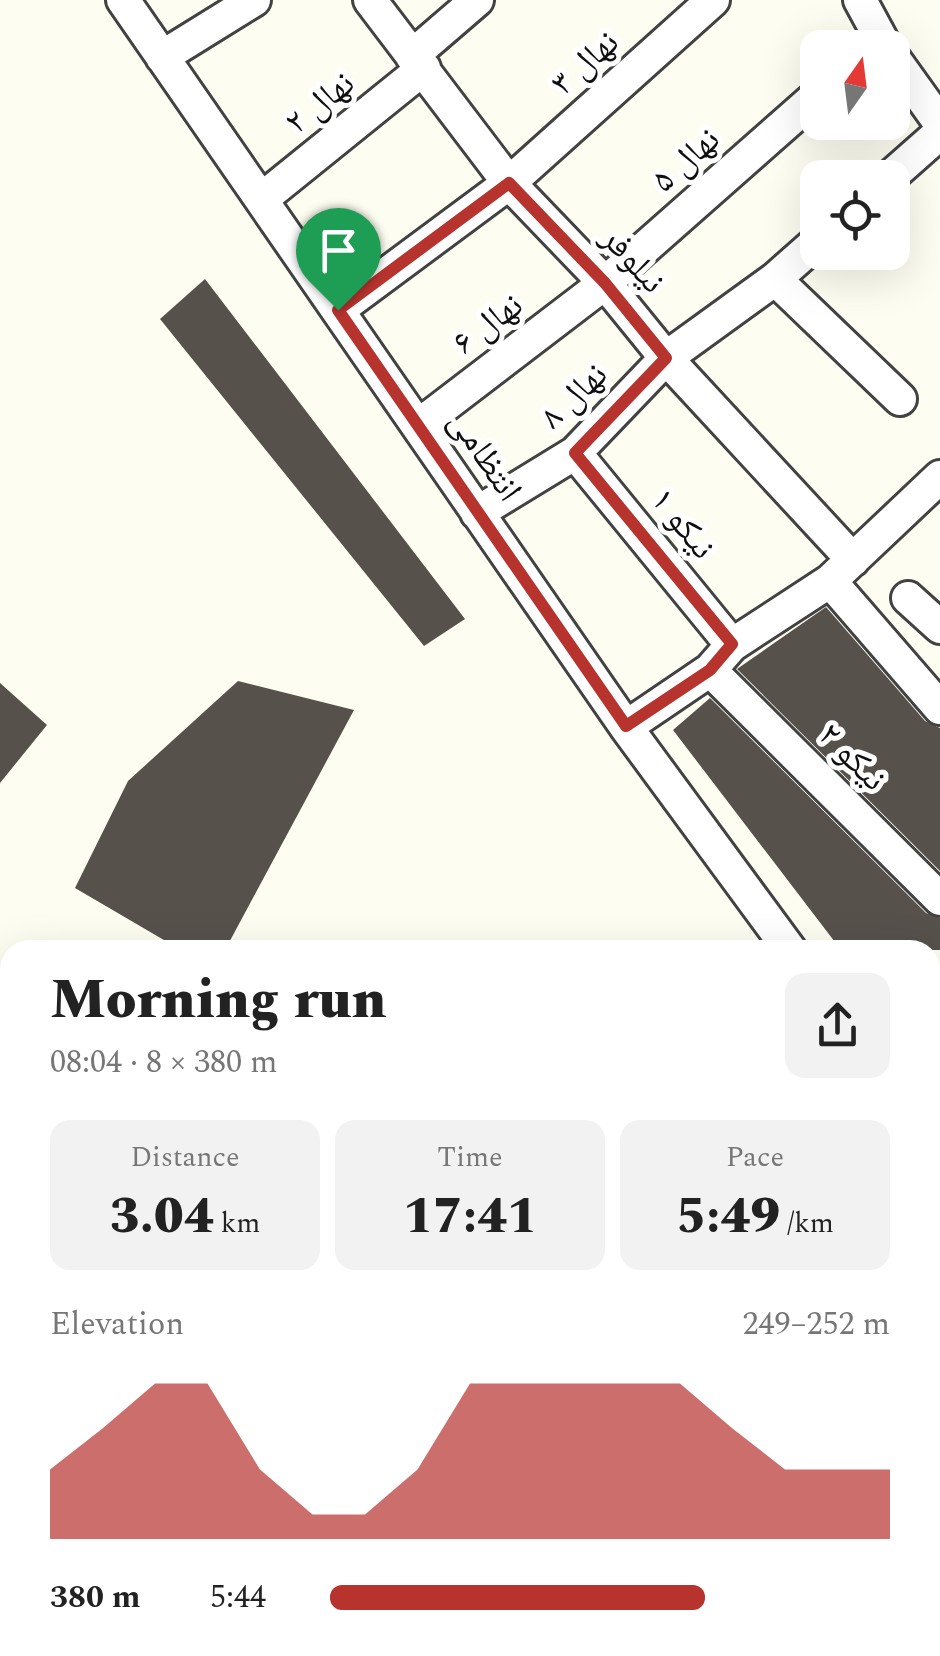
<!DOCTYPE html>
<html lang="en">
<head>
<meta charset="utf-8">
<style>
  body { margin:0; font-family:Spectral,"Noto Naskh Arabic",serif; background:#f2f2f2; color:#222; height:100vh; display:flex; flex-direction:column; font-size:38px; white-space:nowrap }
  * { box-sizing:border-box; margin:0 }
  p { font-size:32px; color:#767676 }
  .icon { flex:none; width:55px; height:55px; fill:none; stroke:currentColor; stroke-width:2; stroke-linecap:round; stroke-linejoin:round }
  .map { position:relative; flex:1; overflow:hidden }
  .drawer { position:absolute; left:0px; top:940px; width:940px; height:718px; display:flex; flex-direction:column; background:#fff; border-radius:30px 30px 0 0; box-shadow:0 10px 40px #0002 }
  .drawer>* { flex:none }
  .needle { width:65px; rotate:14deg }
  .controls { position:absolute; left:800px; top:30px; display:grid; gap:20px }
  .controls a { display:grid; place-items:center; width:110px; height:110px; border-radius:20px; background:#fff; box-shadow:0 10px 40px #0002; font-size:50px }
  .pin { position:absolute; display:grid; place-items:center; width:85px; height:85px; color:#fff; margin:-102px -42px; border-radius:50% 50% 50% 0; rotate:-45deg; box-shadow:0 0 10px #0007 }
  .pin .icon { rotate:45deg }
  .round { display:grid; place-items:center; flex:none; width:105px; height:105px; border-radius:20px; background:#f2f2f2 }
  .summary { display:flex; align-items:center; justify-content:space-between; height:170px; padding:0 50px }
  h1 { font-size:55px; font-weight:800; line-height:75px }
  .figures { display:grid; grid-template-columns:repeat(3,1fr); gap:15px; height:170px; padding:10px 50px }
  .figures div { display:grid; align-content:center; border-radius:20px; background:#f2f2f2; text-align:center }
  .figures b { font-size:50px; font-weight:800 }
  .figures small { font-size:28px; font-weight:400 }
  .figures p { font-size:28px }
  .chart { height:280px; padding:20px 50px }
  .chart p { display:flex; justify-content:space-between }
  .chart svg { width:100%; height:180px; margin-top:10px; fill:#b7332e; opacity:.7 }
  ul { padding:0 50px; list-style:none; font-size:32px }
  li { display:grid; grid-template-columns:160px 120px 1fr; align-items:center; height:75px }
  li i { height:25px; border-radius:12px; background:#b7332e }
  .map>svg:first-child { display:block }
  .building { fill:#57514c }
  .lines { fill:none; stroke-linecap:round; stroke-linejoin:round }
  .minor-casing { stroke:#424242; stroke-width:38 }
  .major-casing { stroke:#202020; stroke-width:45 }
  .minor { stroke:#fff; stroke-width:32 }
  .major { stroke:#f0db6f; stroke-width:40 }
  .route-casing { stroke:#fff; stroke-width:20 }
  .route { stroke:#b7332e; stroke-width:12 }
  .labels { text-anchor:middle; stroke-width:10; stroke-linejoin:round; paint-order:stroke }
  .street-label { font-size:35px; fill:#0f0f0f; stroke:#fff }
</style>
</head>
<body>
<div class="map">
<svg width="940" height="1656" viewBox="0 0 940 1656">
  <rect width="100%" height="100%" fill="#fefdf1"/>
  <path class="building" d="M205,279l260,340 -41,27 -264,-327z
    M826,607l99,114 15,7v143l-203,-202z
    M238,681l116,29 -129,240h-44l-106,-62 53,-107z
    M0,683l47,42 -47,58z
    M710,698l216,215 14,5v32h-99l-168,-220z"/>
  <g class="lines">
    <g class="minor-casing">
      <path id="minor" d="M123,0l503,727 164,223
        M370,0l139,183 96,100 61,75 187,202
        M860,0l26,48
        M412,56l65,-56
        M892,56l48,67
        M162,57l92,-57
        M889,178l51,-45
        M263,198l161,-130
        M775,279l125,120
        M338,310l171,-127 204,-183
        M418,426l187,-143 213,-188
        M575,453l157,192
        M477,513l98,-60 91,-95 109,-79 43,-38
        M830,581l110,127
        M908,598l32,29
        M710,670l230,229
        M626,727l84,-57 22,-25 98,-64 110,-104
        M930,1141l10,17"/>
    </g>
    <g class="major-casing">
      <path id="major" d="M0,1404l10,28
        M0,1555l10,-2
        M72,1648l1,8"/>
    </g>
    <use href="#minor" class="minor"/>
    <use href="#major" class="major"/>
  </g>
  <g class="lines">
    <g class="route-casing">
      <path id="route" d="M509,183l96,100 61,75 -91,95 157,191 -22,26 -84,56 -288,-416z"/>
    </g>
    <use href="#route" class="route"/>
  </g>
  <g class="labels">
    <g class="street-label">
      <text transform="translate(584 62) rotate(-42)" y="12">نهال ۳</text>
      <text transform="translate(319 102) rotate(-39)" y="12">نهال ۲</text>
      <text transform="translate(685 159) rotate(-42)" y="12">نهال ۵</text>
      <text transform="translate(634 259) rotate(48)" y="12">نیلوفر</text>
      <text transform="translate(487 323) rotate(-37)" y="12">نهال ۶</text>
      <text transform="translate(573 395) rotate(-44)" y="12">نهال ۸</text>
      <text transform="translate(486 455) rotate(56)" y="12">انتظامی</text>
      <text transform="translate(684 523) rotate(51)" y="12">نیکو ۱</text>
      <text transform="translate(853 756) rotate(45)" y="12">نیکو ۲</text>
    </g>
  </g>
</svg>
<div class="controls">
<a><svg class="needle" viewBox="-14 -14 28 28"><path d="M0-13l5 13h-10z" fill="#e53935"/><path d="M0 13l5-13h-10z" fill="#767676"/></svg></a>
<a><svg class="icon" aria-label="locate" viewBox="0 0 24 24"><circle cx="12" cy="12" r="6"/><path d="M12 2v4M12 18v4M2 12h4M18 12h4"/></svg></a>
</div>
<div class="pin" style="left:338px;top:310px;background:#1e9e55"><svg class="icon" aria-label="arrive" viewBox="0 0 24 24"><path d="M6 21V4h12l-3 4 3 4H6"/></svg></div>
<section class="drawer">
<div class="summary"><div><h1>Morning run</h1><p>08:04 · 8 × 380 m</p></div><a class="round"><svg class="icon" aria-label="share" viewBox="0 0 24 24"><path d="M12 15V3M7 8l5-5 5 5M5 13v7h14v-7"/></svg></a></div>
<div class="figures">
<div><p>Distance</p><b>3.04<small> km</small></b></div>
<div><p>Time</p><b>17:41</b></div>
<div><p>Pace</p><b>5:49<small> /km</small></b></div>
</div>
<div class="chart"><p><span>Elevation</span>249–252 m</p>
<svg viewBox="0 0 160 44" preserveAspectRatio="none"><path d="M0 44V27L10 17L20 6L30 6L40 27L50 38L60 38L70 27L80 6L90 6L100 6L110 6L120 6L130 17L140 27L150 27L160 27V44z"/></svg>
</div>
<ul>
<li><b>380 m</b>5:44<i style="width:67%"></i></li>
</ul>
</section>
</div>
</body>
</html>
